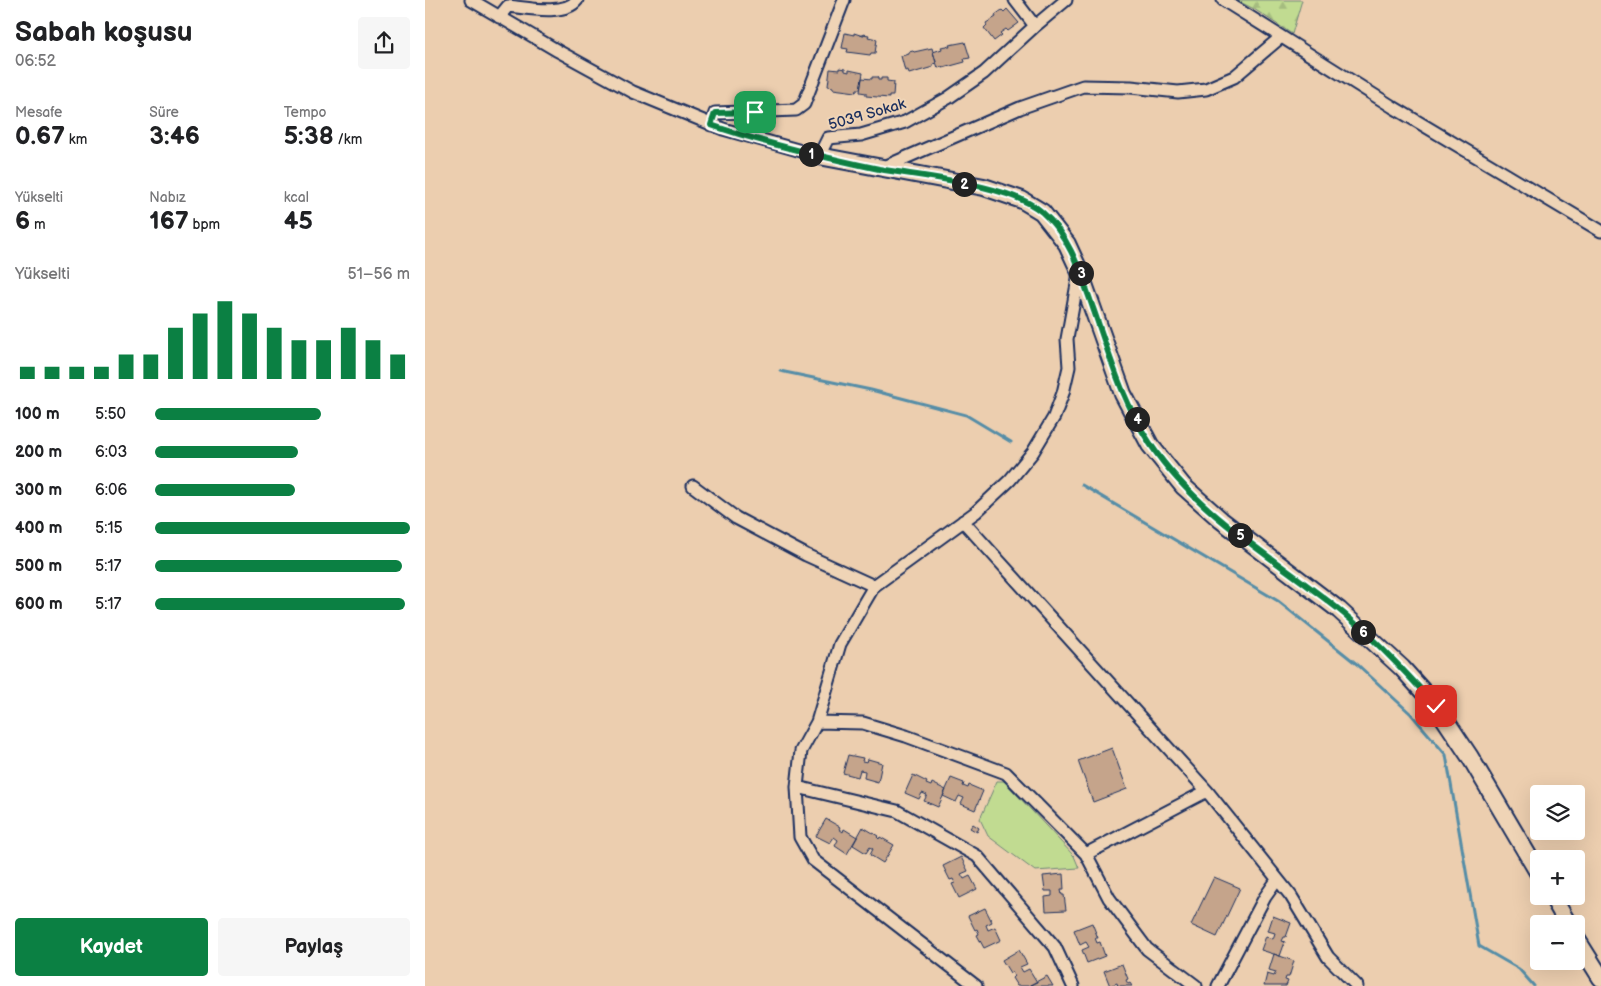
<!DOCTYPE html>
<html lang="tr">
<head>
<meta charset="utf-8">
<style>
  body { margin:0; font-family:"Balsamiq Sans",sans-serif; background:#f6f6f6; color:#202124; height:100vh; display:flex; flex-direction:column; font-size:19px; white-space:nowrap }
  * { box-sizing:border-box; margin:0 }
  p { font-size:16px; color:#757577 }
  .icon { flex:none; width:28px; height:28px; fill:none; stroke:currentColor; stroke-width:2; stroke-linecap:round; stroke-linejoin:round }
  .map { position:relative; flex:1; overflow:hidden }
  .sheet { display:flex; flex-direction:column; background:#fff; width:425px }
  .sheet>* { flex:none }
  .buttons { position:absolute; left:1105px; top:785px; display:grid; gap:10px }
  .buttons a { display:grid; place-items:center; width:55px; height:55px; border-radius:5px; background:#fff; box-shadow:0 5px 20px #0002; font-size:25px }
  .pin { position:absolute; display:grid; place-items:center; width:42px; height:42px; color:#fff; margin:-21px; border-radius:10px; box-shadow:0 2px 8px #0006 }
  .km { position:absolute; width:25px; height:25px; margin:-12px; border-radius:50%; background:#222; color:#fff; font-size:14px; line-height:25px; text-align:center }
  .round { display:grid; place-items:center; flex:none; width:52px; height:52px; border-radius:5px; background:#f6f6f6 }
  .head { display:flex; align-items:center; justify-content:space-between; height:85px; padding:0 15px }
  h1 { font-size:28px; font-weight:600; line-height:38px }
  .metrics { display:grid; grid-template-columns:repeat(3,1fr); gap:8px; height:85px; padding:5px 15px }
  .metrics div { display:grid; align-content:center }
  .metrics b { font-size:25px; font-weight:600 }
  .metrics small { font-size:14px; font-weight:400 }
  .metrics p { font-size:14px }
  .chart { height:140px; padding:10px 15px }
  .chart p { display:flex; justify-content:space-between }
  .chart svg { width:100%; height:90px; margin-top:5px; stroke:#0b8043; stroke-width:6 }
  .primary-button { display:flex; gap:10px; margin-top:auto; padding:10px 15px }
  .primary-button a { flex:1; height:58px; border-radius:5px; background:#0b8043; color:#fff; font-size:20px; font-weight:600; line-height:58px; text-align:center }
  .primary-button a+a { background:#f6f6f6; color:#202124 }
  ul { padding:0 15px; list-style:none; font-size:16px }
  li { display:grid; grid-template-columns:80px 60px 1fr; align-items:center; height:38px }
  li i { height:12px; border-radius:6px; background:#0b8043 }
  main { display:flex; flex:1; min-height:0 }
  .map>svg:first-child { display:block }
  .green { fill:#c1db91; stroke:#6e8578 }
  .forest { fill:url(#forest-firs); stroke:#6e8578 }
  .lines { fill:none; stroke-linecap:round; stroke-linejoin:round }
  .stream { stroke:#558da7; stroke-width:3 }
  .building { fill:#c5a48b; stroke:#1b2f5e }
  .minor-casing { stroke:#1b2f5e; stroke-width:15 }
  .secondary-casing { stroke:#1b2f5e; stroke-width:20 }
  .minor { stroke:#efd4b6; stroke-width:11 }
  .secondary { stroke:#efd4b6; stroke-width:16 }
  .route-casing { stroke:#fff; stroke-width:10 }
  .route { stroke:#0b8043; stroke-width:6 }
  .labels { text-anchor:middle; stroke-width:4; stroke-linejoin:round; paint-order:stroke }
  .street-label { font-size:15px; fill:#1b2f5e; stroke:#efd4b6 }
</style>
</head>
<body>
<main>
<section class="sheet">
<div class="head"><div><h1>Sabah koşusu</h1><p>06:52</p></div><a class="round"><svg class="icon" aria-label="share" viewBox="0 0 24 24"><path d="M12 15V3M7 8l5-5 5 5M5 13v7h14v-7"/></svg></a></div>
<div class="metrics">
<div><p>Mesafe</p><b>0.67<small> km</small></b></div>
<div><p>Süre</p><b>3:46</b></div>
<div><p>Tempo</p><b>5:38<small> /km</small></b></div>
</div>
<div class="metrics">
<div><p>Yükselti</p><b>6<small> m</small></b></div>
<div><p>Nabız</p><b>167<small> bpm</small></b></div>
<div><p>kcal</p><b>45</b></div>
</div>
<div class="chart"><p><span>Yükselti</span>51–56 m</p>
<svg viewBox="0 0 160 44" preserveAspectRatio="none"><path d="M5 44V38M15 44V38M25 44V38M35 44V38M45 44V32M55 44V32M65 44V19M75 44V12M85 44V6M95 44V12M105 44V19M115 44V25M125 44V25M135 44V19M145 44V25M155 44V32"/></svg>
</div>
<ul>
<li><b>100 m</b>5:50<i style="width:65%"></i></li>
<li><b>200 m</b>6:03<i style="width:56%"></i></li>
<li><b>300 m</b>6:06<i style="width:55%"></i></li>
<li><b>400 m</b>5:15<i style="width:100%"></i></li>
<li><b>500 m</b>5:17<i style="width:97%"></i></li>
<li><b>600 m</b>5:17<i style="width:98%"></i></li>
</ul>
<div class="primary-button"><a>Kaydet</a><a>Paylaş</a></div>
</section>
<div class="map">
<svg width="1176" height="986" viewBox="0 0 1176 986">
  <defs>
    <pattern id="forest-firs" width="22" height="20" patternUnits="userSpaceOnUse" patternTransform="scale(1.25)"><rect width="22" height="20" fill="#c1db91"/><path d="M5 1l3.5 6h-7zM16 11l3.5 6h-7z" fill="#a5bc7f"/></pattern>
  </defs>
  <rect width="100%" height="100%" fill="#ecceaf"/>
  <filter id="ink" filterUnits="userSpaceOnUse"><feTurbulence type="fractalNoise" baseFrequency=".02" numOctaves="2"/><feDisplacementMap in="SourceGraphic" scale="10" xChannelSelector="R" yChannelSelector="G"/><feConvolveMatrix kernelMatrix="1 2 1 2 8 2 1 2 1" color-interpolation-filters="sRGB"/></filter>
  <g filter="url(#ink)">
    <path class="green" d="M572,781h7l70,75 5,12 -44,3 -47,-35 -8,-17z"/>
    <path class="forest" d="M811,0h66l-10,34 -38,-25z"/>
    <g class="lines">
      <path class="stream" d="M355,371l91,19 95,25 45,27
        M657,485l196,116 80,64 53,49 35,41 33,191 40,23 15,17"/>
    </g>
    <path class="building" d="M582,9l12,14 -11,8 -2,-2 -6,4 2,2 -8,6 -10,-13 3,-3 -1,-2 10,-6 -1,-2 7,-5 2,2z
      M420,33l9,2v-2l9,3v-2l6,1 -1,2 9,2 -2,14h-4l-1,2 -23,-3 1,-3 -6,-1z
      M540,42l5,16 -6,1 1,3 -22,6 -1,-1 -4,1 -5,-16 9,-3 -1,-2 6,-1 1,1h2l-1,-2z
      M507,48l4,15 -3,1v3l-24,7 -1,-4 -3,1 -4,-15 8,-2v-2l4,-1 1,1z
      M414,68l6,1v2l4,1v-2l14,3 -3,16h-3l-1,3 -23,-3v-2l-5,-1 2,-17 9,1z
      M447,77h6v3h3v-2h6v3l7,1 -1,14h-4v2l-23,-2v-3l-6,-1 2,-14 10,1z
      M687,748l15,41 -34,13 -15,-41z
      M423,755l15,3 -1,3 5,1 1,-3 14,4 -4,19 -14,-4 1,-7 -5,-1 -2,7 -15,-4z
      M488,775l14,7 -1,2 5,2 1,-3 14,7 -8,17 -14,-6 3,-6 -5,-2 -3,6 -14,-6z
      M526,778l13,5 -1,3 5,2 1,-3 14,6 -8,19 -14,-6 3,-6 -5,-2 -3,6 -13,-6z
      M401,819l14,8 -1,2 4,3 1,-3 13,8 -10,17 -12,-8 3,-6 -4,-3 -4,6 -14,-7z
      M548,824l6,4 -2,4 -7,-4z
      M438,827l15,9 -1,1 2,2 1,-2 14,8 -11,18 -13,-8 3,-6 -3,-2 -4,6 -13,-8z
      M536,857l7,14 -7,3 3,5 6,-3 7,13 -18,9 -7,-14 3,-1 -2,-4 -3,1 -7,-14z
      M638,874l1,16h-3l1,5h2l2,15 -20,1 -1,-14 7,-1v-5h-7l-2,-15z
      M789,877l26,11 -23,49 -26,-12z
      M560,908l7,14 -6,3 2,5 7,-3 6,13 -17,8 -7,-13 2,-1 -2,-5 -2,1 -7,-14z
      M848,916l18,7 -5,14h-2l-2,4 3,1 -5,14 -19,-6 5,-14 7,3 2,-6 -7,-2z
      M667,923l6,15h-3l2,5 3,-1 5,14 -18,7 -5,-13 7,-3 -3,-5 -6,3 -6,-15z
      M594,950l8,14 -7,3 3,5 6,-3 8,13 -9,4h-11l-5,-8 2,-2 -2,-4 -2,1 -8,-13z
      M849,954l20,7 -5,16h-3l-1,3 3,1 -2,5h-22l3,-12 7,2 2,-4 -7,-2z
      M697,964l6,15 -2,1 2,4 2,-1 2,3h-14l-1,-3 -7,3 -6,-15z
      M622,976l6,10h-22l-1,-1z"/>
    <g class="lines">
      <g class="minor-casing">
        <path id="minor" d="M46,0l87,51 75,41 90,37 96,27 9,-18 33,-3 44,-13 43,-24 36,-25 51,-47 31,-26
          M590,0l20,26
          M798,0l170,107 208,124
          M74,17l9,-11c19,2 57,10 69,-6
          M286,125l4,-12 81,-3 8,-6 40,-104
          M457,168l138,-60 63,-22 48,1 47,5 28,-3 28,-12 47,-40
          M268,486l43,32 70,37 68,31
          M538,521l244,270 84,105 37,61 29,29
          M392,722l46,1 43,13 100,37 80,81 23,44 38,51 49,37
          M372,787l100,24 80,45 78,91 18,39
          M661,854l121,-63
          M551,986l-163,-126 -13,-23 -3,-50 4,-36 16,-29 23,-78 34,-58 102,-74 34,-32 23,-28 21,-35 9,-24 6,-26 -2,-28 12,-66
          M793,986l47,-89 12,-17"/>
      </g>
      <g class="secondary-casing">
        <path id="secondary" d="M394,156l165,31 38,13 20,12 25,32 12,26 44,124 27,51 33,41 38,34 118,90 63,58 34,38 34,51 69,117
          M1127,896l16,28
          M1151,938l25,40"/>
      </g>
      <use href="#minor" class="minor"/>
      <use href="#secondary" class="secondary"/>
    </g>
  </g>
  <g class="lines" filter="url(#ink)">
    <g class="route-casing">
      <path id="route" d="M330,112l-40,1 -4,12c55,19 112,32 168,44 44,8 130,15 163,43 28,24 39,62 51,96 16,46 30,95 58,137 45,68 123,113 186,163 36,29 68,63 99,98"/>
    </g>
    <use href="#route" class="route"/>
  </g>
  <g class="labels">
    <g class="street-label">
      <text transform="translate(442 114) rotate(-16)" y="5">5039 Sokak</text>
    </g>
  </g>
</svg>
<div class="buttons">
<a><svg class="icon" aria-label="layers" viewBox="0 0 24 24"><path d="M12 4l9 5-9 5-9-5zM3 14l9 5 9-5"/></svg></a>
<a>+</a>
<a>−</a>
</div>
<div class="pin" style="left:330px;top:112px;background:#1e9e55"><svg class="icon" aria-label="arrive" viewBox="0 0 24 24"><path d="M6 21V4h12l-3 4 3 4H6"/></svg></div>
<div class="pin" style="left:1011px;top:706px;background:#d93025"><svg class="icon" aria-label="check" viewBox="0 0 24 24"><path d="M5 12l5 5 9-10"/></svg></div>
<b class="km" style="left:386px;top:154px">1</b>
<b class="km" style="left:539px;top:184px">2</b>
<b class="km" style="left:656px;top:273px">3</b>
<b class="km" style="left:712px;top:419px">4</b>
<b class="km" style="left:815px;top:535px">5</b>
<b class="km" style="left:938px;top:632px">6</b>
</div>
</main>
</body>
</html>
